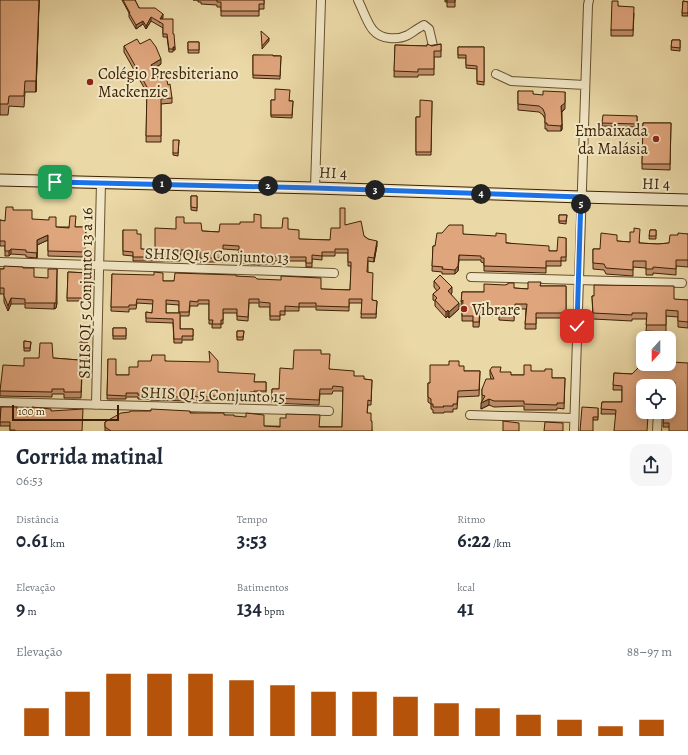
<!DOCTYPE html>
<html lang="pt">
<head>
<meta charset="utf-8">
<style>
  body { margin:0; font-family:Alegreya,serif; background:#f6f6f7; color:#1f2937; height:100vh; display:flex; flex-direction:column; font-size:15px; white-space:nowrap }
  * { box-sizing:border-box; margin:0 }
  p { font-size:13px; color:#747a83 }
  .icon { flex:none; width:22px; height:22px; fill:none; stroke:currentColor; stroke-width:2; stroke-linecap:round; stroke-linejoin:round }
  .map { position:relative; height:431px; overflow:hidden }
  .side { display:flex; flex-direction:column; background:#fff; flex:1 }
  .side>* { flex:none }
  .needle { width:26px; rotate:201deg }
  .controls { position:absolute; left:636px; top:331px; display:grid; gap:8px }
  .controls a { display:grid; place-items:center; width:40px; height:40px; border-radius:8px; background:#fff; box-shadow:0 2px 10px #0003; font-size:20px }
  .scale { position:absolute; left:12px; bottom:10px; width:107px; box-sizing:border-box; padding-left:4px; border:2px solid #3c2103; border-top:0; font-size:11px; line-height:14px; white-space:nowrap; color:#3c2103; -webkit-text-stroke:3px #f1e6c5; paint-order:stroke }
  .pin { position:absolute; display:grid; place-items:center; width:34px; height:34px; color:#fff; margin:-17px; border-radius:8px; box-shadow:0 2px 6px #0006 }
  .km { position:absolute; width:20px; height:20px; margin:-10px; border-radius:50%; background:#222; color:#fff; font-size:11px; line-height:20px; text-align:center }
  .round { display:grid; place-items:center; flex:none; width:42px; height:42px; border-radius:12px; background:#f6f6f7 }
  .summary { display:flex; align-items:center; justify-content:space-between; height:68px; padding:0 16px }
  h1 { font-size:22px; font-weight:600; line-height:30px }
  .figures { display:grid; grid-template-columns:repeat(3,1fr); gap:6px; height:68px; padding:4px 16px }
  .figures div { display:grid; align-content:center }
  .figures b { font-size:20px; font-weight:600 }
  .figures small { font-size:11px; font-weight:400 }
  .figures p { font-size:11px }
  .chart { height:112px; padding:8px 16px }
  .chart p { display:flex; justify-content:space-between }
  .chart svg { width:100%; height:72px; margin-top:4px; stroke:#b45309; stroke-width:6 }
  .map>svg:first-child { display:block }
  .lines { fill:none; stroke-linecap:round; stroke-linejoin:round }
  .street-casing { stroke:#684f2c; stroke-width:10 }
  .secondary-casing { stroke:#3c2103; stroke-width:13 }
  .street { stroke:#f1e6c5; stroke-width:8 }
  .secondary { stroke:#f1e6c5; stroke-width:11 }
  .wall { fill:#c08e6c; stroke:#3c2103; fill-rule:evenodd }
  .shaded-wall { fill:#9c7458; stroke:#3c2103 }
  .building { fill:#dfa57d; stroke:#3c2103 }
  .route-casing { stroke:#fff; stroke-width:8 }
  .route { stroke:#1a73e8; stroke-width:5 }
  .poi-dot { fill:#8f2418; stroke:#f1e6c5; stroke-width:1.5 }
  .labels { text-anchor:middle; stroke-width:4; stroke-linejoin:round; paint-order:stroke }
  .poi-label { font-size:16px; fill:#3c2103; stroke:#f1e6c5; text-anchor:start }
  .street-label { font-size:16px; fill:#3c2103; stroke:#f1e6c5 }
</style>
</head>
<body>
<div class="map">
<svg width="688" height="431" viewBox="0 0 688 431">
  <rect width="100%" height="100%" fill="#ead8a6"/>
  <filter id="stains"><feTurbulence type="fractalNoise" baseFrequency=".005" numOctaves="4"/><feColorMatrix values="0 0 0 0 .2 0 0 0 0 .09 0 0 0 0 .02 0 0 0 .5 -.17"/></filter>
  <radialGradient id="worn" r=".72"><stop offset=".6" stop-color="#630" stop-opacity="0"/><stop offset="1" stop-color="#630" stop-opacity=".3"/></radialGradient>
  <g class="lines">
    <g class="street-casing">
      <path id="street" d="M358,0c4,8 10,25 15,30 8,10 25,10 35,5 5,-3 10,-7 16,-10l5,4 4,17
        M496,74l15,7 74,4
        M315,188l6,-188
        M0,262l334,11
        M471,277l211,6
        M0,402l329,9
        M96,405l5,-223
        M470,415l104,3
        M574,431l14,-426 1,-5
        M657,431l1,-19"/>
    </g>
    <g class="secondary-casing">
      <path id="secondary" d="M0,180l315,8 266,9 107,3"/>
    </g>
    <use href="#street" class="street"/>
    <use href="#secondary" class="secondary"/>
  </g>
  <path class="wall" d="M0,0h39l-3,92h-11l-1,15 -15,-1 -1,9h-8z
    M122,0h13l4,8 24,9 -1,2 11,15 2,16h-2v2h-4l-2,-15h-4v-9l-12,-7 -5,8 -3,-5 -7,5 -7,-12v-4z
    M193,0h71v9h-5v7h-38v-9h-4v-2l-16,-1v-2h-3v-2z
    M445,0h10v7h-8v-5h-2z
    M683,1l5,1v14h-6z
    M618,6l16,7 -1,23h-22v-6z
    M672,40h8v11l-9,-1z
    M188,42h11v11h-11z
    M140,44l21,20 -7,5 5,10 13,19v5l-11,1v38h-15l1,-49 -23,-41v-6z
    M441,44v13h-7v18h-16v2h-24l1,-32 32,1z
    M458,47h26v38l-7,-1v-15l-11,-1v-10h-8z
    M253,55l28,1 -1,23 -27,-1z
    M518,91l15,3 32,15 -3,3v17l-1,2h-14v-2h-2v-10l-2,-4 -4,-3 -21,-2z
    M271,100l22,1 -1,17 -21,-1z
    M432,101l-1,54h-15v-38h4z
    M637,116v11l-35,-1v-3z
    M643,123h28l-1,47 -28,-1z
    M179,140l-1,16 -5,-1v-2z
    M191,196h6v15l-6,-1z
    M13,210l19,9 24,8h30l-1,30 -37,-1v-16l-11,5v13l-11,-1v-2l-15,-1 -2,2h-4v-10h-5v-26l5,1z
    M559,215h8l-1,9 -7,-1z
    M184,223l18,8 17,1 42,-4 27,1 11,10 31,1 10,-12 5,-3 19,11 13,9 -3,17 -6,-1v11l4,28 5,1 -1,17h-15l1,-15h-13v8l-33,-1v-3h-17v4h-14v4h-5v5h-10v-13h-11v-4h-10l-1,18 -11,-1v-7h-14v11h-2v4h-9v-4h-3v-20h-11v2h-8l-1,10h-9v13h13v11h-11v3h-8l-1,-20 -27,-1v-10l6,1 1,-9 -16,-1 -1,6h-7v3l-18,-1 1,-37 51,7h11l62,-5 85,13 29,1 1,-20v-4h-3v-13h-13v3h-13v4l-10,-1v8h-6v-6h-32v3h-14v1l-21,-2v-13l-16,-1v13h-23v-7l-11,-1h-9v7h-47v-5l-10,-1v-25l14,4 4,15 14,1 21,-21zM166,304l13,1v8h-13z
    M650,230h6v9h-7z
    M634,232l6,11 18,1 11,-1 9,-8 10,-1v33l-12,-1v9l-23,-2v2h-7v-7l-13,-1v9l-27,-2 -2,-4 -11,-1v-20h7l17,-8 13,1z
    M463,234l86,17h8l9,-13v23h-5v5h-15v7l-62,-2v-8l-3,-1v-2h-22l-1,11 -3,3h-13v-2l-10,-1 1,-25h2z
    M23,268l11,9 23,26 -1,5 -2,1 -29,-1v-4h-14l-3,7 -4,-9v-8h-4v-25z
    M68,272l21,1v12h-3l-1,16h-18z
    M434,281l18,12 -1,1 8,15 -10,9 -1,-2 -2,2 -11,-12v-5l-2,-1v-6l4,-3 -3,-4z
    M540,286h26v32h-30v11h-11l1,-20h-11l-1,12 -15,-1v-4l-19,-1 -1,12h-6v-6h-11v-15l-1,1 1,-15h22l30,-4 14,1z
    M592,296l96,4v28l-10,-1v-10l-12,-1v16l-20,-1 1,-12h-15v2l-39,-2z
    M113,328h13v11h-13z
    M237,331h7l-1,9h-6z
    M24,341l7,1 -1,9h-6z
    M87,342l-1,33h-4l-1,23h-17v-4h-12v3l-52,-1v-5l24,-25 15,-8h14l26,2z
    M321,354l8,15 25,7 10,3 8,1 -1,25h-3l-1,8 4,8 1,10h-267v-9l85,-9 34,2 10,1 30,10 78,1 1,-36h-10l-1,3h-12l-1,11 -47,-2v-14h7l14,-20z
    M108,359l8,16h13l9,-8 13,-6h14l53,11 37,10h11v13h-12v1h-4v5l-38,-1v1l-25,-1v1l-37,-1v-1h-12v-2h-12v2h-19z
    M672,362l16,69 -19,-4h-6l1,-14h11v-27l-20,-1 -12,1v7h-4l-23,21h-15l1,-12h20v-12h-9l1,-17 18,1 37,-10z
    M459,366l5,5h16l-1,25 -21,1 -1,12h-4v3h-9v1h-11v-3l-2,-1v-5l-3,-2v-19h2z
    M490,370l21,5h13l7,-4 21,7h13l-1,31 -7,-1v2h-33v-4l-30,1 -5,-2 -8,4 1,-9v-11l9,-10 -1,-4z
    M1,407l16,4h34l31,20h-72v-5h-10z
    M598,408v12h-5l-13,11z"/>
  <path class="shaded-wall" d="M39,0v6l-3,86v-11z
    M163,14v3l-3,6v-4z
    M151,17v4l-5,8v-3z
    M143,21v3l-7,5v-4z
    M269,38v3l-7,8v-3z
    M173,47h2v3h-2z
    M161,59v5l-10,6v-5z
    M565,92v17l-4,3v-6z
    M562,124v5l-1,2v-5z
    M48,235v5l-11,5v13v-18z
    M377,241v4l-3,17v-4z
    M11,249v5l-2,2v-5z
    M459,255l-1,16 -3,3v-4z
    M57,269v34l-1,5 -2,1z
    M452,287v6l-4,4v-6z
    M11,298v6l-3,7v-5z
    M459,303v6l-10,9v-6z
    M448,310v6l-2,2v-6z
    M489,399v6l-8,4v-6z"/>
  <path class="building" d="M0,0h39l-3,81h-11l-1,15h-15l-1,8h-8z
    M123,0h12l4,8h16l8,6 -3,5h13v15h1l1,13h-2v2h-4l-2,-15h-4v-10l-12,-7 -5,9 -3,-5 -7,4 -7,-12h1z
    M217,0h47v4h-5v7h-38v-9h-4z
    M447,0h8v2h-8z
    M612,1h6v5l16,1 -1,23h-22z
    M683,1l5,1v11h-6z
    M261,31l8,7 -7,8z
    M137,39l3,5 10,-5 6,8 5,12 -10,6 8,14 7,-2 2,8 2,-1 2,14 -11,1v37h-15l1,-49 -23,-41z
    M672,40h8v8l-9,-1z
    M188,42h11v8h-11z
    M427,44l5,2 9,-2v7h-7v18h-16v3l-24,-1 1,-26 32,1z
    M458,47h26v35l-7,-1v-15l-11,-1v-10h-8z
    M253,55h20v1h8l-1,20 -27,-1z
    M275,89l15,1 -1,11h4l-1,14h-21v-15h4z
    M518,91h15v3l10,1v-4l22,1v11l-4,3 1,18 -1,2 -14,-1v-2h-2v-9l-2,-5 -4,-3 -21,-2z
    M420,100l12,1 -1,51h-15v-35h4z
    M603,115l34,1v8l-35,-1z
    M643,123h28l-1,41h-28z
    M173,140h6l-1,13h-5z
    M191,196h6v12l-6,-1z
    M6,207h7v3h19v9l17,1v-3h7v10l13,1 1,-12h6l-1,11h11l-1,25 -37,-1v-16l-11,5v13l-11,-1v-2l-15,-1 -2,2h-4v-10h-5v-21l5,1z
    M340,208h5v17l16,-4 3,15 4,3 9,2 -3,17 -6,-1 -1,15 6,1 -1,27 5,1 -1,13h-15l1,-15h-13v8l-33,-1v-3h-17v4l-14,-1v5h-5v5h-10v-13l-11,-1v-3h-10l-1,18 -11,-1v-7h-14v11h-2v4h-9l1,-4h-4v-20h-11v2l-8,-1 -1,11h-10v-11l-13,-1v13h14v16h13v7h-11v3h-8l-1,-20 -27,-1v-6l6,1 1,-13 -16,-1 -1,6h-7v2h-18l1,-33 42,1v-3l9,1v8h11l1,-8 61,2v1l19,1 2,2 24,1v-4l40,2v11l29,1 1,-23v-5h-3v-13h-13v3h-13v4l-10,-1v8h-6v-6h-32v3h-14v1l-21,-2v-13l-16,-1v13h-23v-7l-11,-1h-9v7h-47v-5l-10,-1v-21h14v4h4v15l14,1v-22l21,1v-12h8v6h17l1,8 17,1 1,-8h20v-2h14v-8l7,1v13h21l1,-10h5v11l11,1v9l31,1 1,-12h9z
    M559,215h8l-1,6h-7z
    M449,225h14v9l33,2v-3l10,1v9l43,3v5h8l1,-14 8,1v19h-5v4h-15v7l-62,-2v-8h-3v-2l-22,-1 -1,11 -3,4 -13,-1 1,-2 -11,-1 1,-20h2l2,-13h5z
    M634,228l6,1 -1,14 19,1 11,-1 1,-8h8v-2l10,1v26h-12v9l-23,-2v2h-7v-8h-13v9l-27,-2 -2,-4 -11,-1v-14h7l1,-16 16,2v6l13,1v-10h4z
    M650,230h6v6h-7z
    M4,266l19,1v1h11v9l14,1v-9h9l-1,34h-31v-4l-14,-1 -3,8 -4,-10v-8h-4v-19h4z
    M68,272l21,1v10l-3,-1 -1,16h-18z
    M440,275l12,12 -4,4 11,12 -10,9 -1,-2 -2,2 -11,-12 2,-2 -4,-4 7,-6 -6,-7z
    M528,282h13l-1,4h26v27h-30v11h-11l2,-20h-12l-1,12 -15,-1v-4l-19,-1 -1,12h-6v-6h-11l1,-16 -2,2 1,-10h22v-8l21,1 3,-1v-1h6v5l14,1z
    M594,285l80,1v13l14,1v22l-10,-1v-10l-12,-1v15h-20l1,-12h-15v2l-39,-2 -1,-17h2z
    M113,328h13v8h-13z
    M237,331h7l-1,6h-6z
    M24,341l7,1 -1,6h-6z
    M80,342h7l-1,28h-4l-1,22h-17v-3h-12v3l-52,-1 3,-26 21,1v-8h15l1,-15h12l1,15 26,2z
    M294,350h27v4h9l-1,15 25,2v5h10v3l8,1 -1,21 -3,-1 -1,13h4v8h1v10h-261l-6,-4v-5l16,-9 9,-1v-1h21v-2l39,2v2h34v2h10v1l12,1v-4l18,2v11l16,1v-9h6v-4l34,1 -1,12h23l1,-40 -10,-1 -1,3h-12l-1,11 -47,-2v-9h7l1,-21 13,1z
    M209,351l9,10v11l37,2 -1,8h12v9h-12v1h-4v5l-38,-1v1l-25,-1v1l-37,-1v-1h-12v-2h-12v3l-19,-1 1,-36h8v16h13v-8h9v-6h13l1,-6h13v6l45,1z
    M669,353h3v9l16,1v68h-19v-8h-6l1,-10h11v-31l-20,-2 -1,6h-11v2h-4l-1,27 10,1 -1,15h-33l2,-21 -15,-1 1,-7h20v-16l-9,-1 1,-12 18,1 11,-11v1h26z
    M449,361h10v5h5v5h16l-1,19 -21,1 -1,13h-4v2h-10l1,1h-11v-3h-2v-5l-3,-2v-14h2v-18h19z
    M524,365h7v6h14v-2h7v9h13l-1,25h-7v2l-33,-1v-3h-30l-5,-2 -8,4 4,-7 -3,-1v-6l4,-10h8l-4,-9 2,-3h9l-1,5h11v3h13z
    M1,407h16v4h15v-4l19,2v2l32,-2 -1,22h-67v-1h-5v-8h-10z
    M582,407l16,1v9h-5v14h-13z
    M503,421l16,2v8h-16z
    M545,422l18,1v8h-19z"/>
  <g class="lines">
    <g class="route-casing">
      <path id="route" d="M55,182l260,6 266,9 -4,129"/>
    </g>
    <use href="#route" class="route"/>
  </g>
  <g class="poi-dot">
    <circle cx="90" cy="82" r="4"/>
    <circle cx="656" cy="139" r="4"/>
    <circle cx="464" cy="309" r="4"/>
  </g>
  <g class="labels">
    <g class="poi-label">
      <text x="98" y="79">Colégio Presbiteriano<tspan x="98" dy="18">Mackenzie</tspan></text>
      <text x="648" y="136" text-anchor="end">Embaixada<tspan x="648" dy="18">da Malásia</tspan></text>
      <text x="472" y="315">Vibrare</text>
    </g>
    <g class="street-label">
      <text transform="translate(333 172) rotate(2)" y="6">HI 4</text>
      <text transform="translate(656 183) rotate(1)" y="6">HI 4</text>
      <text transform="translate(217 255) rotate(2)" y="6">SHIS QI 5 Conjunto 13</text>
      <text transform="translate(85 293) rotate(-89)" y="6">SHIS QI 5 Conjunto 13 a 16</text>
      <text transform="translate(213 394) rotate(2)" y="6">SHIS QI 5 Conjunto 15</text>
    </g>
  </g>
  <rect width="100%" height="100%" filter="url(#stains)"/>
  <rect width="100%" height="100%" fill="url(#worn)"/>
</svg>
<div class="controls">
<a><svg class="needle" viewBox="-14 -14 28 28"><path d="M0-13l5 13h-10z" fill="#e53935"/><path d="M0 13l5-13h-10z" fill="#747a83"/></svg></a>
<a><svg class="icon" aria-label="locate" viewBox="0 0 24 24"><circle cx="12" cy="12" r="6"/><path d="M12 2v4M12 18v4M2 12h4M18 12h4"/></svg></a>
</div>
<div class="scale">100 m</div>
<div class="pin" style="left:55px;top:182px;background:#1e9e55"><svg class="icon" aria-label="arrive" viewBox="0 0 24 24"><path d="M6 21V4h12l-3 4 3 4H6"/></svg></div>
<div class="pin" style="left:577px;top:326px;background:#d93025"><svg class="icon" aria-label="check" viewBox="0 0 24 24"><path d="M5 12l5 5 9-10"/></svg></div>
<b class="km" style="left:162px;top:184px">1</b>
<b class="km" style="left:268px;top:186px">2</b>
<b class="km" style="left:375px;top:190px">3</b>
<b class="km" style="left:481px;top:194px">4</b>
<b class="km" style="left:581px;top:204px">5</b>
</div>
<section class="side">
<div class="summary"><div><h1>Corrida matinal</h1><p>06:53</p></div><a class="round"><svg class="icon" aria-label="share" viewBox="0 0 24 24"><path d="M12 15V3M7 8l5-5 5 5M5 13v7h14v-7"/></svg></a></div>
<div class="figures">
<div><p>Distância</p><b>0.61<small> km</small></b></div>
<div><p>Tempo</p><b>3:53</b></div>
<div><p>Ritmo</p><b>6:22<small> /km</small></b></div>
</div>
<div class="figures">
<div><p>Elevação</p><b>9<small> m</small></b></div>
<div><p>Batimentos</p><b>134<small> bpm</small></b></div>
<div><p>kcal</p><b>41</b></div>
</div>
<div class="chart"><p><span>Elevação</span>88–97 m</p>
<svg viewBox="0 0 160 44" preserveAspectRatio="none"><path d="M5 44V27M15 44V17M25 44V6M35 44V6M45 44V6M55 44V10M65 44V13M75 44V17M85 44V17M95 44V20M105 44V24M115 44V27M125 44V31M135 44V34M145 44V38M155 44V34"/></svg>
</div>
</section>
</body>
</html>
